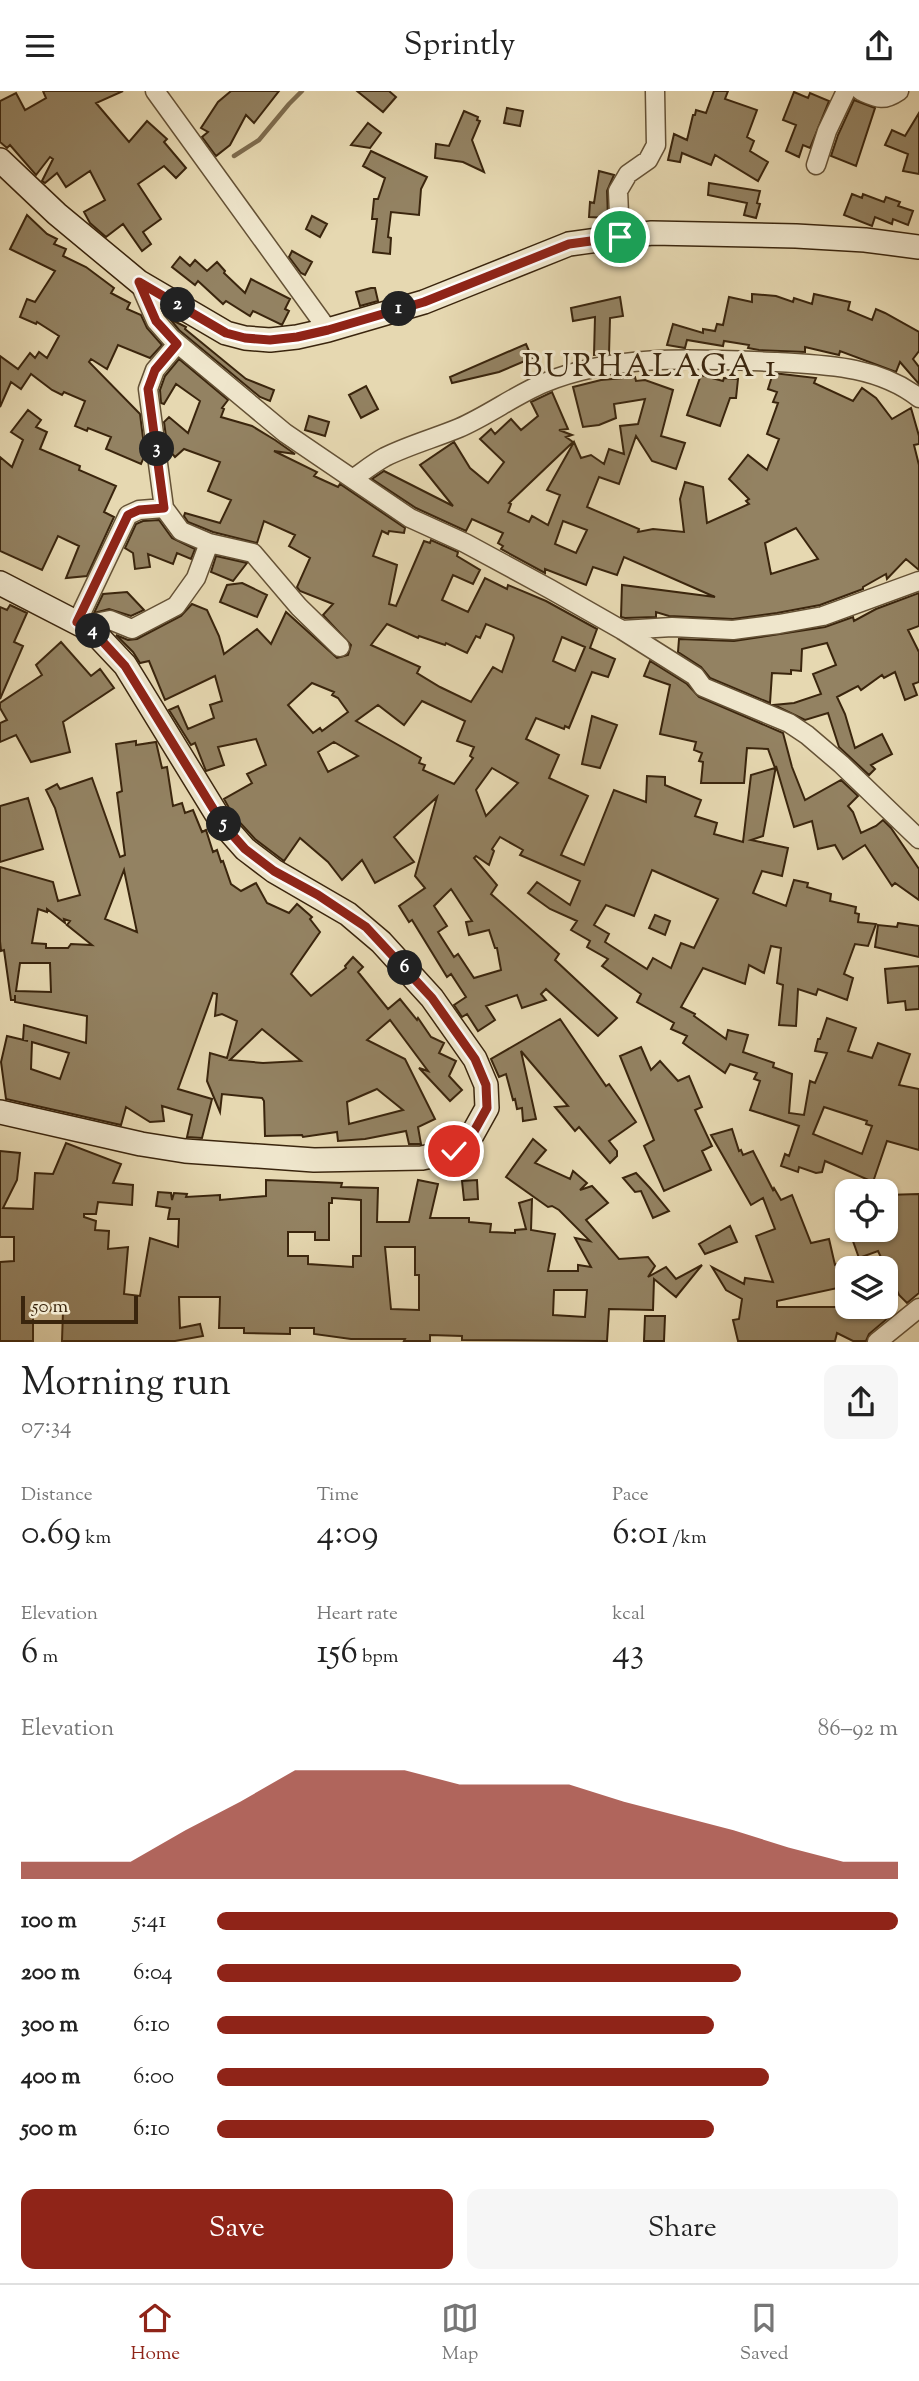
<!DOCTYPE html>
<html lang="en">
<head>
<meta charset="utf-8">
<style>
  body { margin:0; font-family:"Sorts Mill Goudy",serif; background:#f6f6f6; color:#222; height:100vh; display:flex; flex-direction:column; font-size:26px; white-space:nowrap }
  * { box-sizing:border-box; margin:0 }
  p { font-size:23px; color:#767676 }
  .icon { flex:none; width:38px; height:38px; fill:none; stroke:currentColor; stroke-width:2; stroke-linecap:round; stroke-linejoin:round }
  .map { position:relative; height:1251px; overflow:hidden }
  .drawer { display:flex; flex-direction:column; background:#fff; flex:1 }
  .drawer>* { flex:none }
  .tools { position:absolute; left:835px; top:1088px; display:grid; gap:14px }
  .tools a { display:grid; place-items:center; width:63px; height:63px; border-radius:14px; background:#fff; box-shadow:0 2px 5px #0004; font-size:35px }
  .scale { position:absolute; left:21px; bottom:18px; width:117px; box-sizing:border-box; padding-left:7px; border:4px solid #3a250d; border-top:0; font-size:19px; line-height:24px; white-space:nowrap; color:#3a250d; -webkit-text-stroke:5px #efe6cc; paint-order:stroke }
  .pin { position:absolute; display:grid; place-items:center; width:60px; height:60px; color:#fff; margin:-30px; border:4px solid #fff; border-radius:50%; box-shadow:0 2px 7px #0007 }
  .km { position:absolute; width:35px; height:35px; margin:-18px; border-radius:50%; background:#222; color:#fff; font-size:19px; line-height:35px; text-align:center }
  .round { display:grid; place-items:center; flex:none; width:74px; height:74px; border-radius:14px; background:#f6f6f6 }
  .overview { display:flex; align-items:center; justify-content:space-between; height:119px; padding:0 21px }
  h1 { font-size:38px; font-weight:600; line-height:52px }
  .stats { display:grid; grid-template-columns:repeat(3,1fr); gap:10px; height:119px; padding:7px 21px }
  .stats div { display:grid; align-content:center }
  .stats b { font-size:35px; font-weight:600 }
  .stats small { font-size:19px; font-weight:400 }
  .stats p { font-size:19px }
  .chart { height:196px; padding:14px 21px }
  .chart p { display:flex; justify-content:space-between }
  .chart svg { width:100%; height:126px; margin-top:7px; fill:#8f2418; opacity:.7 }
  .primary-button { display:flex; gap:14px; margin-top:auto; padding:14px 21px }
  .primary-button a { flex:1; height:80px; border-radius:14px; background:#8f2418; color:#fff; font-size:28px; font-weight:600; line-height:80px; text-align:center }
  .primary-button a+a { background:#f6f6f6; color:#222 }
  ul { padding:0 21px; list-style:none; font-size:23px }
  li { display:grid; grid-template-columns:112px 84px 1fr; align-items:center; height:52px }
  li i { height:18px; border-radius:9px; background:#8f2418 }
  header { display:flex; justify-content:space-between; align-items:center; height:91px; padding:0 21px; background:#fff; font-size:32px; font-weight:600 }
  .menu { display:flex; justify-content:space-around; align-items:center; height:98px; border-top:2px solid #e0e0e0; background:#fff; font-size:19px; color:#767676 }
  .menu a { display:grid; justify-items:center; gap:4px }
  .menu .on { color:#8f2418 }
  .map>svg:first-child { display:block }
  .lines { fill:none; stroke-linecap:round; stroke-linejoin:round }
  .stream { stroke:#7e6c4e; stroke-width:4.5 }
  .building { fill:#938262; stroke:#3a250d; stroke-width:2; fill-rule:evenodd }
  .street-casing { stroke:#655236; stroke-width:21 }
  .secondary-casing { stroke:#3a250d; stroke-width:26 }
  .street { stroke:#efe6cc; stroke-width:18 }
  .secondary { stroke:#efe6cc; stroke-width:23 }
  .route-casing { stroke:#fff; stroke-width:14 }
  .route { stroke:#8f2418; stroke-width:9 }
  .labels { text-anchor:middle; stroke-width:6; stroke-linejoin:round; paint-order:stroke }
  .quarter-label { font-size:32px; letter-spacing:2px; fill:#3a250d; stroke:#efe6cc }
</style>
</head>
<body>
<header><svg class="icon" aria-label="menu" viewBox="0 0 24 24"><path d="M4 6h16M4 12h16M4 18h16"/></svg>Sprintly<svg class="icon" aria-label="share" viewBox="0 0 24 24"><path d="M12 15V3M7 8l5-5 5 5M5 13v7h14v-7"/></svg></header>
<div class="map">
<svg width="919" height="1251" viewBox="0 0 919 1251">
  <rect width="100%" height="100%" fill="#e6d8b1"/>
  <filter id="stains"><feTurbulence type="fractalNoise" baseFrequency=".00286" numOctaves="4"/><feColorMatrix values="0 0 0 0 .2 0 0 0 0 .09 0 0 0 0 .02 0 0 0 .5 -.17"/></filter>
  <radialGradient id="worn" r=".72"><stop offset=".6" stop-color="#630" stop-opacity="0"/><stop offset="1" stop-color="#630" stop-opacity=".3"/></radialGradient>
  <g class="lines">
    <path class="stream" d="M234,65l25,-16 30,-36 13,-13"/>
  </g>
  <path class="building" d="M43,0h80l-27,12 33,39 18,-21 20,18 -3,3 22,26 -10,10 -12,-12 -26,18 23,35 -18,13 8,12 -9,7 -19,-27 -17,13 -16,-14 -6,-11 21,-12 -15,-29 -24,16 -9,-14 -12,10 -3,-2 11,-22 -3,-2 -14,18 -26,-30 -3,3 -7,-6v-41l16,-8 9,17 21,-12z
    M231,0h48l-25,32 -8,-8 -16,30 -14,11 -14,-19 6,-5 -7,-4 17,-26z
    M357,0h32l7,6 -13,15z
    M714,0h14l-3,8 32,11 -10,27 7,4 -4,10 18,11 -10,19 -43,-26 -4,10 -29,-12 -2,9 -12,-2 6,-26 13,6 6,-25h2l1,-5 10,3z
    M794,1l14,6 2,-5 19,8 -19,47 -7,-3 -4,12 -13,-6 10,-26 -13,-5z
    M854,9l21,8 -19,58 -25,-10 7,-21z
    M507,17l16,3 -3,15 -16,-3z
    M464,20l14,6 -1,3 3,1 -8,19 12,32 -21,-10 -28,-4 1,-14 13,2z
    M919,22v61l-16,-3 5,-17 -23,-9 7,-15 13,6z
    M368,32l13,10 -11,15 -19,-3z
    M371,60l56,26 -6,12 -2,26 -28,-3 -3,25 3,1 -1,16 -17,-2 4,-33h-5l2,-20h4l7,-21 -22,-12z
    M599,80l15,4 -7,16 1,27 -19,-1 1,-15 4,1z
    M709,92l51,8 -3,12 3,1 -4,14 -12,-3 3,-12 -39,-8z
    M852,103l10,4 1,-4 21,8 2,-5 14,5 -2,4 15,5 -5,14 -15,-6 -1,5 -17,-7 -3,9 -28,-11z
    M27,124l20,19 10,5 -3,5 12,5 -3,7 23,11 28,21 -3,5 19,10 -3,6 14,6 6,13 15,17 -12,13 -32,-13 -11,24 -16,-10 -2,3 51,52 5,40 -4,10 -35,-15 5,-12 -23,-9 -1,3 -12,-5 10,-25 -21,-9 -2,3 -10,-5 -21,-16 -10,15 -10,-7 -11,25v-51l18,13 12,-16 5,5 4,-6 8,6 12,-22 -22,-14 -1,2 -16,-7 7,-18 8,3 20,-31 -45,-22z
    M312,125l15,8 -7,13 -14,-8z
    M292,160l20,11 -7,13 -4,-2 -12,-16z
    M180,166l10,9 5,-6 12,11 10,-9 8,9 -1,2 21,20 6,-14 39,20 -5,10 4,2 -7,14 -29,-14 -3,5 -24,-15 -3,3 -25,-23 -3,4 -23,-18z
    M371,197h4l3,13 -18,5 -4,-14z
    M752,203l24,2 17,6 1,-4 18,6 2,-10 36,8 -2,8 24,10 4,-11 9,4 34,19v19l-6,8 6,8v17l-19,-22 -4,10 -56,-21 -1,4 -34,-8v5l-46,-2 -11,-2 1,-3 -25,-4 -1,5 -36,-6 -2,8 -18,-3 6,-21 30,9v-4l12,2 2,-7 6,1 6,-28 23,5z
    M620,206l3,19 -13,2 -1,36 -15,1 1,-38 -22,4 -2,-13z
    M170,228l16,8 -1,2 61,50 28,11 -4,11 -10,-4 -81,-67z
    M526,253l6,14 -33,14 -47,11 -2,-6z
    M179,268l49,41 -6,8 2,1 -3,8 31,9 23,14 20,14 -21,-3 43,21 -3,4 24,11 2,-3 65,44 -1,5 -15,-2 -1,3 -6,-3 -9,25 24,9 -8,39 7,2 28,-65 6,2 1,-3 27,12 -1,4 23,14 -7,14 -20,-9 -11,25 26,12 17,-34 22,11 1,-4 38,16 51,28 -7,19 25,11 -7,18 -16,-5 -23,56 -4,-2 -1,3 -28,-11 -10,21 33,16 -10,23 39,18 -27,59 23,10 30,-75 32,12 1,-26 18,1v8l36,15 -6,16 22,7 -3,11 29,8 8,-67 24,-7 -7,-19 -21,-1 -3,35h-43l2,-21 -4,-1 3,-8 -8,-3 2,-8 -36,-8 10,-49 -26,-9 6,-15 37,23 12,13 84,36 9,34 13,33 36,-20 17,16 -10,10 5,6 8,21 15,-7 7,-6 8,8 28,41v31l-24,-17 -3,3 -27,-41 -22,14 -8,-14 -17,4 -6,-28 -18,6 -18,-61 -13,70 -12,4 37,8 -6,28 -20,-5 -9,22 33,13 8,-26 14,3 -1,4 24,7 -1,7 26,6 -1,6 4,1 -1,8 18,2 -8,22 -13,-2 -11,30 9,4 -6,22 -29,-11 -2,6 -18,-6 -2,37 -17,-1 4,-40 -6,-2 4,-35 -10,-2 -7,27 -15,-8 -4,19 -42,-16 -22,39 14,7 -1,2 32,23 2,-9 20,5 -5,17 31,11 -1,4 19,7 -3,39 15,2 6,-34 5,2 12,-30 -12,-2 3,-12h2l7,-21 29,10 -8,23 24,7 6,-15 32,11 -11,31 20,4v61l-32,-9 -14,41 -48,-21 -3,11 -6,1 -17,-6 -1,5 -17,-6 4,-12 4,2 10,-30 -49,-16 10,-29 -6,-2 3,-6 -27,-9 -5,9 -42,-30 4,-7 -16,-7 3,-6 -37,-21 4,-8 -39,-28 6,-7 -21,-12 3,-6 -19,-11 6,-9 -27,-12 -22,-16 9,-11 33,23 10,-24 -60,-26 3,-5 -23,-13 -8,12 2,2 -5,14 -13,-9 -2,2 23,27 -6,9 68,60 -4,6 62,58 -19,18 -52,-47 -5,5 5,6 -24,8 -5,-13 -31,11 9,14 -17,11 -11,-17 -5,3 -8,-12 12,-8 -15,-23 -4,3 -35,-57 -3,2 -10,-16 26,-18 -10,-12 22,-79 -43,40 20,25 -39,21 -13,-23 -20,20 -14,-18 -28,-24 -16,23 -29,-22 -22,-24 -9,-16 28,-16 -5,-9 19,-9 -10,-26 -38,8 6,18 -18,6 -11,-28 -4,2 -22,-35 9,-4 10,23 26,-11 -4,-13 12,-4 -7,-25 -50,24 -16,-39 -9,2 -7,-11 -17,-17 12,5 9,-1 44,-23 11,-12 15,6 12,26 5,18 33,-25 14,15 15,-32 51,46 11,-3 3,-10 -28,-30 10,-11 -33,-13 -3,-4 13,-29 -21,-12 6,-11 -31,-14 -7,22 -44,-11 -25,-10 -4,-6 1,-3 35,10 11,-23 -23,-9 12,-29 -36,-13 -9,8 -6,-7 -1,1 -4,-29 5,-5 19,16 12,-32 -24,-17 -12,20 -3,-1 -1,-13 5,-14zM387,533l31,14 1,-2 26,9 1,-2 21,10 9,-17 4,2 6,-14 27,11 1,3 -12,34 -9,-5 -22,35 -31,-15 -23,-14 3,-6 -49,-22zM562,546l23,10 -10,24 -22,-10zM312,592l22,9 -2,3 6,3 10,14 -26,19 -2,-3 -7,5 -25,-28zM422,610l43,20 -8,20 17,6 -4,9 3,2 -19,26 -31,-14 2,-5 -6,-2 2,-5 -65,-37 22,-16 26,20zM334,651l24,14 -30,16 -10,-20zM492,677l26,15 -32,33 -10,-26zM652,779l66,29 -24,49 -13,-5 -10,25 -18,-10 -6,11 -42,-27 4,-8 -15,-9 12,-20 28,11zM451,798l21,32 -6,1 3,13 20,-5 6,18h2l4,22 -27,8 -16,-24 -4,3 -16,-25 9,-6 -13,-20zM824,1016l43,14 -1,3 6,2 -10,28 -49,-20z
    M773,282l43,5 -2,5 39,18 9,-13 14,10 16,21 19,-11 8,28v8l-5,1 5,20v105l-13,-11 -19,20 -1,-5 -23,13v2l-43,16 -43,8 -44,6 -64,-3 -13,-4v5l-31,1 -4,-1 1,-32 93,12 -91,-40 -7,18 -24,-8 -7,18 -41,-16v4l-44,-24 2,-3 -5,-3 5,-10 -31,-14 -6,12 -50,-23 -44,-29 12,-8 69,35 -33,-41 34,-23 16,26 18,15 16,-21 -24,-23 11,-10 4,5 16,-15 10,11 17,-14 -7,-14 21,-10 16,37 -9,1 13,5 -6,2 7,5 -64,61 2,1 -3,8 21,10 3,-6 16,9 12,-30 -13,-5 27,-48 7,16 10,-3 13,9 5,-15 15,5 -4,-28 18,-2 7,-25 -31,5 2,14 -17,7 -16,2 -10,-40 28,-7 34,-3 1,4 9,-1 28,10 -12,46 24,7 -9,26 -24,-8 -16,-25 -17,48 -20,-7 -12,30 52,22 -1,3 15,-3 31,3 -4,-33 5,-17 18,5 4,36 42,-19 -3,-3 3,-2 -20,-20 19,-24 19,15 12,-31 -12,-5 11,-31 -5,-1 4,-10 -9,-3zM563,430l24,9 -11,23 -21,-9zM796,437l22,31 -47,15 -6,-31z
    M701,284l22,6 1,-3 14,1 -2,19h-6l-10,28 -33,-11z
    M366,295l12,23 -17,9 -12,-23z
    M28,319l13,10 -5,7 11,5 -7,17 40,17 -1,4 37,16 -12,26 10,5 -27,59 -21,2 13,-32 -21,-10 -16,34 -42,-19v-94l12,10 11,-27 -12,-8z
    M309,325l20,6 -4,14 -20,-6z
    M159,429l13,18 23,11 -4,10 -14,-6 -4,11 -25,-10 2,13 -15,2 -2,-16 -8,-5 11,-24 7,-3z
    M216,465l31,7 -14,18 -22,-9z
    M242,492l25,12 -10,22 -37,-15 7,-17z
    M127,501l17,18 -13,6 -22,-7 -15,4 9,-19z
    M919,502v33l-11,4 11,22v30l-6,2 4,11 -12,5 -10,-28 -11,6 -2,-3 -21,15 -3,-4 -21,11 8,17 10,34 27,-14 10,20 -21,11 4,4 -6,6 -30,-28 -11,-34 -23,7 -31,-15 20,-2 27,-9 -8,-20 23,-9 -9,-22 -25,6 -1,22 -10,-1v4l-19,-1 -2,30 -60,-25 -9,-11 -23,-15 1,-13 55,2 91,-14 28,-10 1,4 22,-12z
    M10,514l17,8 -13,29 9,4 -23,53v-92l7,3z
    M61,551l30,34 9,-7 14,19 -51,34 7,30 -39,10 -15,-27 -16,7v-19l7,-3 -7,-12v-5l42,-28 -6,-10z
    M592,625l25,9 -17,43 -18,-4z
    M136,650v4l20,-3 6,26 5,-1 6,39 9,-3 3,10 8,-3 9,22 4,-2 7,22 4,-2 4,12 2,-1 8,23 10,7 15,-8 11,20 22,10 8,-9 15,13 -2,2 10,13 -29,42 20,22 35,-28 -1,-2 8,-9 10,10 -5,5 30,37 12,-10 17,21 1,-2 13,19 13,6 -5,10 17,8 -7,15 13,14 -12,11 -31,-33 9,3 -38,-51 -23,20 38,19 30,60 -17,8 3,17h-12l-3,-13 -41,8 -27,2 -1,-9 -34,5 -1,-2 -37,1 -1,-35 -2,-3 -40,-4 -2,18 -13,-31 3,-28 17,5 10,-37 -15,-7 -7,2 2,-22 -4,-1 -35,96 34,10 -10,39 -15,-1 5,-22 -30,-9 2,15 -14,1 -24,-15 -5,18 -115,-26 -5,-37 6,-26 21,5 -5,-1 1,-15 62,18 1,-27 -72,-14v-7v5h-4l-7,-50 -3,1 -1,-10v-74l53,15 5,19 22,-6 -25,-87 -9,-18 11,-6 3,5 32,-11 28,79 5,-2 -8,-62 5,-2 -6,-47zM124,779l13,62 -32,-13zM38,818l9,3v-3l18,14 -1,-4 6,2 -3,4 25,20 -21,-1 -3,4h-22v-4l-14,-1zM20,872h30l1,29 -35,-1zM262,938l39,32 -38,2 -33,-3zM32,951l37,11 -9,26 -29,-10zM377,998l26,21 -54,14 -2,-22z
    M28,707l15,51 -43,13v-56z
    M655,824l15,6 -5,14 -16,-7z
    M898,832l21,3v31l-44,-10 3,-22 19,2z
    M919,875v43l-13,1 -1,-9 -17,2 -3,-34z
    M560,928l46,67 3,-2 27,38 -27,19 8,10v5l-7,7 -31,-36 -4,4 -20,-24 13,-1 -47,-55 15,68 -13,2 -1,-13 -5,1 -2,-10 -2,1 -7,-26 -7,3 -8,-18z
    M641,956l10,23 9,-9 18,20 11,-5 13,31 -7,3 17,36 -10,5 9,19 -47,21 -20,-45 10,-6 -34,-84z
    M732,1038l7,22 2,-1 2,5 10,-4 20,39 1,-2 7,12 11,-5 19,48 18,-4 6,26 12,-3v24l-70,15v6h93l18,11 -19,16 -3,7h-13l-16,-8 -2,8h-97l-5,-21 6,-1 3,-20 -16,-9 -14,-23 32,17 1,-6 28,4 -17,-46 19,-7 -12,-31 -12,7 -40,-70z
    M533,1048l13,11 -11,13 35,16 3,-8 14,12 -7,7 12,-4 16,17 -22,17 33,39 29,-2 7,9 -7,11 18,-10 10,12 26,-14 -26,32 -22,-18 -1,31 -44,-1 -2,32 -145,-1v-4l-32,-1v6h-26l1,-2h-54l-37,-5v-6h-24v6l-46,-1v-5h-25l1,-31h-41l1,31 20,-4 3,12 -28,5h-113l1,-30 -30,-1v31h-33v-79l14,-1v-24h-14v-86l20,2 -3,27 -14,28 30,1 2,-36 18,1 13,-31 55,21 -8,19 20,2 -1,20 -34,-3 -2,12h-12v3l12,4 -1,9 14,1 -1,18 20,-2 -4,47 16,2 10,-58 28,9 1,-28h-11l2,-11 -14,-2 2,-14 13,1 1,7 2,-7 13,1 -1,3 34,-2v5l46,-4v-16l76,3 -1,4 37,1 -1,34h32l9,-42 20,4 -8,34h39v4l22,2 -1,8 25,1v-3l11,-1 -7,-26 13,-4 -1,31 24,4 -7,37h30v-6l13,2 -16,-29 15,3 -31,-31 -7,-4 -4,1 -42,-30zM332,1107l29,2v56h-8v11l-45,-3v-8h-20v-24h27v8h14v-37h3zM385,1156h30v28h4v35l-28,-1zM554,1199h33l-2,27 -32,-2z
    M636,1082l14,15 19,23 -16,7 -12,-27 -6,1 -12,-14z
    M477,1089l1,19 -14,1 -2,-19z
    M919,1103v99l-12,10 -8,-8 -21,-44 -19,7 -10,-28h37v-35z
    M730,1135l7,16 -32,12 -6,-10z
    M645,1225h20l-1,25h-20z"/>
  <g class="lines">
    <g class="street-casing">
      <path id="street" d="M155,0l173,239
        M861,0c16,7 22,11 38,0
        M816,74l11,-34 19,-40
        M620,146l-2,-46 10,-17 20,-14 8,-15 -1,-54
        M139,191l17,39 15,17 114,95 125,85 55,25 85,46 72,41 73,46 8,11 86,36 18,12 34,29 78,75
        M354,387c10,-7 20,-15 31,-21 24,-12 50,-19 74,-29 30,-13 56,-33 85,-45 73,-30 156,-24 233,-21 49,3 101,4 142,36
        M164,417l-16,-119 7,-19 22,-26
        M77,531l51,-107 11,-5 25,-2 17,23 28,12
        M622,539l50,-3 61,3 46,-6 44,-8 96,-35
        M93,540l7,-9 10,-2 22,9 44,-23 20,-28 13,-35 44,10 46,54 41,40
        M877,1251l42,-34"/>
    </g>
    <g class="secondary-casing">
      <path id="secondary" d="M0,69l57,54 82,68 87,51 19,5 25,2 27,-3 31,-7 96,-28 145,-58 51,-7 32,-4 144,3 69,4 54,7
        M0,492l93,48 32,34 97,158 23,26 29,22 74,43 33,28 51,56 43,61 11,26 1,23 -15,27 -18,16 -32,7 -108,2 -129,-9 -44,-7 -141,-32"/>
    </g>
    <use href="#street" class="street"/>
    <use href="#secondary" class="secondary"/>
  </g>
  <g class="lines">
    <g class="route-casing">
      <path id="route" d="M454,1060l18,-16 15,-27 -1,-23 -11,-26 -43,-61 -66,-71 -48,-32 -44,-24 -29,-22 -23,-26 -97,-157 -32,-35 -16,-9 51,-107 11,-5 25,-2 -16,-119 7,-19 22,-26 -21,-23 -17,-39 87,51 19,5 25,2 27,-3 31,-7 96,-28 145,-58 51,-7"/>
    </g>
    <use href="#route" class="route"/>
  </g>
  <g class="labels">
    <g class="quarter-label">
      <text x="650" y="285">BURHALAGA 1</text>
    </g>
  </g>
  <rect width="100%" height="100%" filter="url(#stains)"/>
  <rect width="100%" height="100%" fill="url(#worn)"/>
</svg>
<div class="tools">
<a><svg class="icon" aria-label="locate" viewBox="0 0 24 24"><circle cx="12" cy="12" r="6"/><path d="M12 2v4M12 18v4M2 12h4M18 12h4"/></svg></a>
<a><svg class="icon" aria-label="layers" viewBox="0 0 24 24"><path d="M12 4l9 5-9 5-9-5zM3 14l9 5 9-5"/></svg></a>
</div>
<div class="scale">50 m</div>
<div class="pin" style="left:620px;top:146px;background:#1e9e55"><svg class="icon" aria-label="arrive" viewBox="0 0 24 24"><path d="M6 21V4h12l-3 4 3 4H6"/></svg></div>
<div class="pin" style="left:454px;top:1060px;background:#d93025"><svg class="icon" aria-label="check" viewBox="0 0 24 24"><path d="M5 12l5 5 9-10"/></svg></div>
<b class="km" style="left:399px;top:218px">1</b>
<b class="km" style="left:178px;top:214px">2</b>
<b class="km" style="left:157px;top:358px">3</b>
<b class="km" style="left:93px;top:540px">4</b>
<b class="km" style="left:224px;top:733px">5</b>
<b class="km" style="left:405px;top:877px">6</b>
</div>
<section class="drawer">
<div class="overview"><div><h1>Morning run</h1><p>07:34</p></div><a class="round"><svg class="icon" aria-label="share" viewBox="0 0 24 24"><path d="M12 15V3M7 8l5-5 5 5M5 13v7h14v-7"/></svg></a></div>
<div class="stats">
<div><p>Distance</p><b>0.69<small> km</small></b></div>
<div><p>Time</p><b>4:09</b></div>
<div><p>Pace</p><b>6:01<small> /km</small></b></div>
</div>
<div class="stats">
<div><p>Elevation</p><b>6<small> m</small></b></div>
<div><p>Heart rate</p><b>156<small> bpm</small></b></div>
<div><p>kcal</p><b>43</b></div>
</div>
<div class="chart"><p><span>Elevation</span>86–92 m</p>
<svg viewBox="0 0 160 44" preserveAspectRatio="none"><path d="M0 44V38L10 38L20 38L30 27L40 17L50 6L60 6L70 6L80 11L90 11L100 11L110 17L120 22L130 27L140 33L150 38L160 38V44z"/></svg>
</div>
<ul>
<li><b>100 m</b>5:41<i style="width:100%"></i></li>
<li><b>200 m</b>6:04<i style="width:77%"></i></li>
<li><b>300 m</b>6:10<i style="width:73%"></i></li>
<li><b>400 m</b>6:00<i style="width:81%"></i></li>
<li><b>500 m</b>6:10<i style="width:73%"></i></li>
</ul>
<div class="primary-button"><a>Save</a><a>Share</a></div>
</section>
<nav class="menu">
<a class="on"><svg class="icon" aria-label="home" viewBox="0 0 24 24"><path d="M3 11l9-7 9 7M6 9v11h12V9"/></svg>Home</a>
<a><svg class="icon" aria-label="map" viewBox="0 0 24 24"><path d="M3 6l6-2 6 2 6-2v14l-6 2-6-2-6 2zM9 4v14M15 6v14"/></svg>Map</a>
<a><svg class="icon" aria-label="saved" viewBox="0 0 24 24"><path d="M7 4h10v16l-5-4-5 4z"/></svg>Saved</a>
</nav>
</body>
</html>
